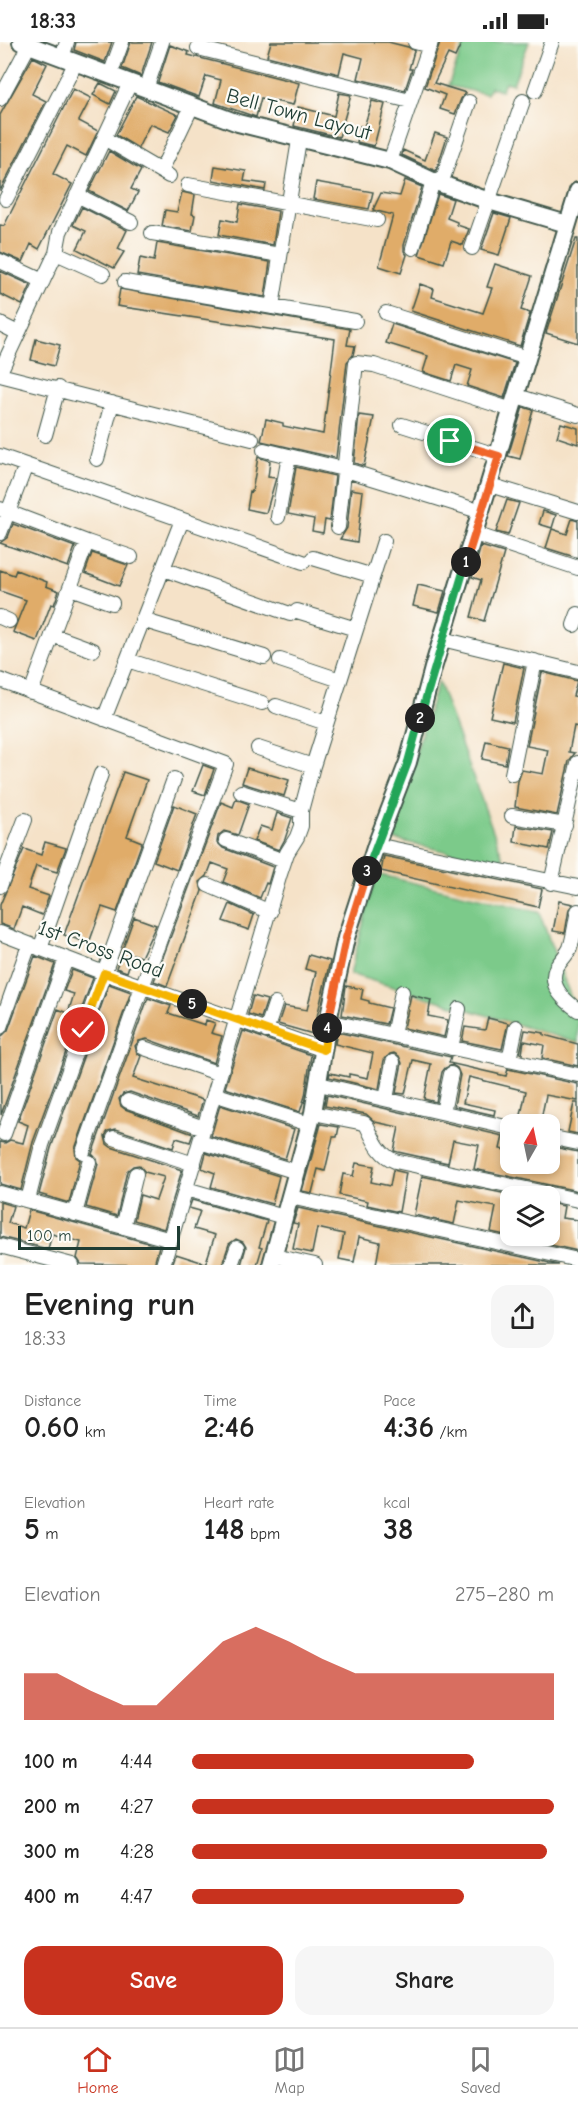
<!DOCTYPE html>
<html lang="en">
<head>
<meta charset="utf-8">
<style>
  body { margin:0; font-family:"Comic Neue",sans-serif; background:#f6f6f6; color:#222; height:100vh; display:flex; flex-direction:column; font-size:22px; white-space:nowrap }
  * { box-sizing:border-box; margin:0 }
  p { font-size:20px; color:#767676 }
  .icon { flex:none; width:33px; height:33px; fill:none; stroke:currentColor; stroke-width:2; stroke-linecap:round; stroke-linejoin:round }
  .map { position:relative; height:1223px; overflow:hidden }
  .drawer { display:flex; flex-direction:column; background:#fff; flex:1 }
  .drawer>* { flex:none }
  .needle { width:39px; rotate:9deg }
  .controls { position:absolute; left:500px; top:1072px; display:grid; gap:12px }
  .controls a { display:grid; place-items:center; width:60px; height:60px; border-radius:12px; background:#fff; box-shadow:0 3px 9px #0003; font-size:30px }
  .scale { position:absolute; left:18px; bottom:15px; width:162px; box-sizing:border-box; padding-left:6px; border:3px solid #1f3d34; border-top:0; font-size:16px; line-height:21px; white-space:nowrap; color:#1f3d34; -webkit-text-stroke:4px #fdfcf7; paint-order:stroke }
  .pin { position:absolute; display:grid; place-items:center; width:51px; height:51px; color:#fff; margin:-26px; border:3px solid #fff; border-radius:50%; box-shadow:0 2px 6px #0007 }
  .km { position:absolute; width:30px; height:30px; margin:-15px; border-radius:50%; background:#222; color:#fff; font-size:16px; line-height:30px; text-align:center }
  .round { display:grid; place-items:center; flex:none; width:63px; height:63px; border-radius:18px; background:#f6f6f6 }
  .overview { display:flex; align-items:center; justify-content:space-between; height:102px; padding:0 24px }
  h1 { font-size:33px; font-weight:600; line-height:45px }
  .metrics { display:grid; grid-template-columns:repeat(3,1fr); gap:9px; height:102px; padding:6px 24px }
  .metrics div { display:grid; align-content:center }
  .metrics b { font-size:30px; font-weight:600 }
  .metrics small { font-size:16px; font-weight:400 }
  .metrics p { font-size:16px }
  .chart { height:168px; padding:12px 24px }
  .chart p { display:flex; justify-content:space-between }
  .chart svg { width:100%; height:108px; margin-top:6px; fill:#c8321e; opacity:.7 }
  .action { display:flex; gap:12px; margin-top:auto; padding:12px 24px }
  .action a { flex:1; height:69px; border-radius:18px; background:#c8321e; color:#fff; font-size:24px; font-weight:600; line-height:69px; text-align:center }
  .action a+a { background:#f6f6f6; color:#222 }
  ul { padding:0 24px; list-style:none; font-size:20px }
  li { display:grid; grid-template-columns:96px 72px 1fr; align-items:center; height:45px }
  li i { height:15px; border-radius:8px; background:#c8321e }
  .status { display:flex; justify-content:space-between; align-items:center; height:42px; padding:0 30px; background:#fff; direction:ltr }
  .status svg { height:16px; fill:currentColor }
  .dock { display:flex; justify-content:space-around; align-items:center; height:84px; border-top:2px solid #e0e0e0; background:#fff; font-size:16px; color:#767676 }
  .dock a { display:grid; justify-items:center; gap:3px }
  .dock .selected { color:#c8321e }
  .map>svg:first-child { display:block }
  .green { fill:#7bca8a; stroke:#4d845f; stroke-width:1.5 }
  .building { fill:#e0ac69 }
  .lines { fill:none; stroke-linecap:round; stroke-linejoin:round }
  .minor-casing { stroke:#3f564a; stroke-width:16 }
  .tertiary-casing { stroke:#3f564a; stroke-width:20 }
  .minor { stroke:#fff; stroke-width:14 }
  .tertiary { stroke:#fff; stroke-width:16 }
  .split-1-casing { stroke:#fff; stroke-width:12 }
  .split-2-casing { stroke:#fff; stroke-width:12 }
  .split-3-casing { stroke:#fff; stroke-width:12 }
  .split-4-casing { stroke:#fff; stroke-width:12 }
  .split-5-casing { stroke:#fff; stroke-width:12 }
  .split-6-casing { stroke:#fff; stroke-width:12 }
  .split-1 { stroke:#f0652b; stroke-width:8 }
  .split-2 { stroke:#22a559; stroke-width:8 }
  .split-3 { stroke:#22a559; stroke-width:8 }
  .split-4 { stroke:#f0652b; stroke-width:8 }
  .split-5 { stroke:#f5b400; stroke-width:8 }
  .split-6 { stroke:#f5b400; stroke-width:8 }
  .labels { text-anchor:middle; stroke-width:4.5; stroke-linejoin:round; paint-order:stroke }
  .street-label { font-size:21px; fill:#1f3d34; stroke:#fdfcf7 }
</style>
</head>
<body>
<div class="status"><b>18:33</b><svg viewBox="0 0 49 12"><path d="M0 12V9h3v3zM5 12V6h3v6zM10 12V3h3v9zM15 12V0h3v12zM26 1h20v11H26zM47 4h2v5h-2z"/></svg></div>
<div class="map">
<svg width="578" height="1223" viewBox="0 0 578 1223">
  <rect width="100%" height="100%" fill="#fdfcf7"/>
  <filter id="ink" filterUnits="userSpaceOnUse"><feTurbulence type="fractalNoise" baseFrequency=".0167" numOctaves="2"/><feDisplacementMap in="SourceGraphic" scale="12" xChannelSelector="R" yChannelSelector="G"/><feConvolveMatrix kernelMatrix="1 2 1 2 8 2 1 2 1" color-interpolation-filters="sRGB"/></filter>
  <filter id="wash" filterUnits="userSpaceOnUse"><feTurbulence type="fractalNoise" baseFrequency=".008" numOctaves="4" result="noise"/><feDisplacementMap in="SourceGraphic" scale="24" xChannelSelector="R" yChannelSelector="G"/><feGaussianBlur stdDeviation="1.35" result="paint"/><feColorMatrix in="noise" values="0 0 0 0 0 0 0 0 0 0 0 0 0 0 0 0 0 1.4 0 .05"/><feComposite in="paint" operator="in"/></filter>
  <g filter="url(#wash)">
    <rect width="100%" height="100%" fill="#f5e2c8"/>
    <path class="green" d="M465,0h64l-16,42 -8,-2 -4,9 -11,-4 -3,7 -39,-8z
      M438,639l68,185 -117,-28z
      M376,832l163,38 39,105v26l-228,-69z"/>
    <g id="blocks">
      <path class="building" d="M76,0h36l-7,20 -31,-12z
        M131,0h21l-11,34 -19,-8z
        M271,0h117l20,5 6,4 -5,18h3l-7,21 -47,-11 5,-21 -19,-5 -5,21 -72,-18z
        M440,0h22l-7,15 -7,-3 -14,29 32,10 -5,6 -6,15 -15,-5 5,-14 -20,-8z
        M170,3l19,7 -1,3 111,28 -6,22 -32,-7 -5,19 -41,-14 6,-23 -15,-4 -7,21 -41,-15z
        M33,15l14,7 -15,30 14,7 -46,90v-76z
        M100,41l16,8 -6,13 -17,-9z
        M73,47l18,9 -12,23 19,10 -12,25 -19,-10 -14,28 19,10 -33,65 -8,-5 -8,18 -23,-10v-27l4,1z
        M339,51l12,2 -12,42 -45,-11 4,-19 36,9z
        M136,54l42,19 -9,17 -19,-8 -12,24 -22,-13z
        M372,59l13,3 -11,42 -17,-4 3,-16 4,1z
        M435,91l12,4 -11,34 -34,-16 1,-5 22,10z
        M109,109l32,19 -10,19 7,3 -10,19 -39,-20z
        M215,124l31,5 -2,10 22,3 -1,6 -52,-10z
        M405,138l17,7 -18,58v6l3,4 -6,18 -22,-7 14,-51 -20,-5 8,-17 19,3z
        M316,140l57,10 -4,17 -56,-10z
        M182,150l13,3 -3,19 3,1 -3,16 -30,-5 3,-16 12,2z
        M438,152l15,5 -6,19 10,4v3l12,4 -6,16 -12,-4 -7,22 -25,-8z
        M240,162l38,7 -5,34 -54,-10 3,-16 15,3z
        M82,165l45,23 -9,19 6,3 -10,16 -37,-19 9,-18 -13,-6z
        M494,171l17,5 -12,37 -18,-5z
        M576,197h2v104l-32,-10z
        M157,201l113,19 -5,35 -128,-22 3,-17 14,3z
        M495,222l37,12 -11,34 9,3 -10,33 -109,-35 9,-27 14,5 -2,8 51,16 9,-25 -5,-1z
        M0,229l31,14 -9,20 -22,-11z
        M120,247l230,40 -3,16 8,1 -2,9 -6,7 -11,96 -75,-17 5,-22 17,4v3l40,8 12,-95 -218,-33z
        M392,282l123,39 -11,35 -37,-12 5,-16 -16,-5 -5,16 -28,-9 5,-16 -42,-13z
        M36,297l24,6 -6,21 -23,-6z
        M523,365l10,3 -13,49 -12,-3z
        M359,373l15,2 -10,49 -10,-3z
        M561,381l17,5v16l-21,-7z
        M258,415l12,4 -2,16 8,1 -10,35 -19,-4 3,-18 2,1z
        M296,425l39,9 -5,45 -5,-1 -2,13 -11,-2 2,-12 -26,-5z
        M351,447l12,2 -6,51 -17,-3 7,-11z
        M507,458l12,3 -11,32 -12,-3z
        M543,469l13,4 -4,13 -13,-4z
        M572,477l6,2v37l-32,-10 6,-19 15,5z
        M13,482l62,23 -7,20 -68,-24 8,-6z
        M481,504l23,7 -20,68 -13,-4 10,-37 -9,-3z
        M92,511l36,12 -9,21 -34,-13z
        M0,528l14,5 2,-5 31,12 -1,4 13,5 -5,14 -3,-1 -14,37 -24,-9 13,-32 -26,-9z
        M418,543l27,6 -6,21 -26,-6z
        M503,621l21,5 -11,54 -23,-5z
        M542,630l35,9 -4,15 5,1v30l-4,-1 -5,26 6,1 -6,8 -12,54 -42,-8 3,-26 4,-11 21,4 5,-24 -21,-4z
        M486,699l22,5 -3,18 -23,-5z
        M203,723l11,4 -9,26 -12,-4z
        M247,726l42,12 -5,16 -42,-13z
        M123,730l24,8 -20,56 15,6 -25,70 -15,-5 -13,36 -25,-8z
        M236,757l13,5 -11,31 -14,-4 -6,5 -1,6 6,6 50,19 -5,17 -2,-1 -6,15 -37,-16 5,-13 -16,-6 -5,13 -7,6 2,9 -35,95 -13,-5 67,-179 12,5z
        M174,763l23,9 -20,56 -23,-9z
        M277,771l15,5 -7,21 -6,11 -25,-9 6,-15 12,4z
        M516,784l37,6 -4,17 -35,-7z
        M45,800l21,6 -9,24 -21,-6 -6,17 -2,6 21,7 -7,19 -20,-8 -8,22 -14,-5v-19l24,-56 17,6z
        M384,814l158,33 -4,18 -157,-36z
        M559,859l14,3 -4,5 -4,24 -12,-2z
        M230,862l24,11 -5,15 -26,-9z
        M134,875l22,8 -15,32 -8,-3 -6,18 -11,-4z
        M309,913l21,6 -17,73 -35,-10 6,-18 23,4 9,-38 -11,-3z
        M35,914l20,8 -54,151 -1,-74 2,-5 6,-6z
        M72,928l21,8 -60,164 -12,48 -21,-6v-42l5,1 5,-3 13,3 5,-18 -10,-4 40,-112 10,4 6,-19 -10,-3z
        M109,942l22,8 -56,157 1,8 4,3 -11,43 -30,-9 12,-46z
        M346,944l17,3 -2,10 8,2v2l21,5 -4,16 -44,-9z
        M411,953l20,5 -3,16 20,4 -4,17 -40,-9z
        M253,954l14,4 -6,18 -13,-4z
        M148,956l23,8 -3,7 37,12 1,-5 9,3 -4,10 11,3 -8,27 -67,-24 -8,2 -4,5 2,7 4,3 -8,22 70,22 -5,16 -68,-24 -7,2 -4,5 2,7 4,3 68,25 -3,8 -14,-4 -3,10 -57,-19 -8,2 -3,5 2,8 4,3 71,23 -18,59 -30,-9 6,-25 16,5 8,-23 -19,-5 -6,-7 -6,1 -6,5 -10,45 -31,-9 12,-43 -1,-5 -5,-5z
        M488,976l20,5 -6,26 -40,-8 3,-14 20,3z
        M525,988l19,3v2l34,9v22l-36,-8 2,-13 -20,-4 -2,13 -2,-1z
        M243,989l68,24 -6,41 -5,16 -75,-24z
        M337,990l114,25 -2,6 57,13 2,-7 70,15v17l-32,-6 -6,29 -20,-4 6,-29 -57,-14 -6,26 32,7 -1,5 -40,-9 6,-31 -3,-7 -5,-3 -7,3 -3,4 -6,30 -12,-3 7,-35 -18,-4 -8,34 -9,-1 6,-30 -3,-7 -5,-3 -4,1 -6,6 -5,29 -50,-12 1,-4 19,4v-3l19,4 5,-25 -38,-9z
        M327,1053l176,41 -3,13 10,2v13h39v-18l29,6v39l-104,-22 5,-24 -26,-5 -5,23 -50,-11 -4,-1 5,-24 -24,-5 -9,-8 -41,-8z
        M574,1061h4v31l-10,-2z
        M220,1063l74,24 -9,30 -74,-23z
        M321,1082l18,3 -2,10h-4l-8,34 -7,-2 -6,24 -10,-2z
        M206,1111l73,23 -7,28 -61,-17 4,-14 -13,-5z
        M356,1121l18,3 -3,16 19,4 3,-16 13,3 -7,39 -32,-7 1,-4 -29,-6 4,-21 10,2z
        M422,1134l99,21h-11v39l-19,-4 5,-25 -37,-7 -5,24 -40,-9z
        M192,1158l75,21 -8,26 3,1 -5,17h-16l5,-18 -3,-5 -7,-3 -7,5 -7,21h-17l10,-30 -21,-6 6,-18 -11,-3z
        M0,1160l13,4 -5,17 16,5 5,-18 130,36 -5,19 -73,-1 -4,-6 4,-16 -29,-8 -4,15 -48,-12z
        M549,1161l15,3 -2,12 16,2v31l-68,-15h39z
        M298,1166l261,57h-183l4,-23 -21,-5 -5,25 -15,-3 5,-25 -27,-6 -5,25 -19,-4 5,-25 -5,-1z
        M176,1212l28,9 -1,2h-31z"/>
    </g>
  </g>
  <g filter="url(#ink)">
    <use href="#blocks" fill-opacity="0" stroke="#3f564a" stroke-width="1.5"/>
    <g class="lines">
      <g class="minor-casing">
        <path id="minor" d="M415,0l15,4
          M198,6l212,53
          M62,15l5,-15
          M110,33l12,-33
          M146,47l16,-47
          M535,49l17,-49
          M0,57l29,-54
          M104,96l65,38
          M390,119l41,-119
          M161,129l31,-65
          M441,142l28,-82
          M188,143l189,35
          M77,153l54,27
          M6,157l70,-137
          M152,191l128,22
          M413,206l20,-67
          M472,206l51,-147
          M56,211l47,21
          M0,219l43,20
          M125,240l230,39
          M272,265l27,-167
          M386,271l141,45
          M0,282l18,9
          M0,330l56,-119 4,-21 70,-149
          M0,333l252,64
          M517,354l61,19
          M402,383l97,31
          M45,393l13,-47
          M264,408l79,19 139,43
          M0,414l303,106
          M97,417l15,-56
          M490,443l88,27
          M0,467l87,33 -56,150
          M278,475l11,-61
          M338,485l18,-164 18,2 138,45
          M0,491l26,-68
          M475,492l103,34
          M87,500l44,15
          M313,516l60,18
          M163,527l127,45
          M70,546l42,15
          M297,569l59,18
          M0,575l9,4
          M142,578l122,37
          M574,583l4,-11
          M52,593l41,15
          M442,597l136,33
          M127,618l135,43
          M280,618l60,20
          M0,638l226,84 -84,223 -59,165
          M276,664l50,17
          M104,677l78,-199
          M258,706l55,18
          M512,732l23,-113
          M241,750l60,19
          M512,774l53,9
          M226,798l58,21
          M376,803l202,42
          M551,841l27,-120
          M208,843l62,27
          M0,844l25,-66
          M578,869c-3,12 -4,26 -8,37 -3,7 -10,13 -14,20 -8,18 9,33 22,42
          M0,891l104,40 220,77
          M40,907l61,-175
          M328,979l250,54
          M0,985l29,-82
          M266,989l9,-27
          M393,993l9,-43
          M144,1006l76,26
          M451,1006l8,-39
          M509,1018l7,-33
          M319,1042l191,44
          M214,1052l95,30
          M386,1057l7,-37
          M128,1059l76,27
          M443,1070l8,-38
          M313,1071l51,10 3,3c7,14 12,29 28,35l183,39
          M4,1092l62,-175
          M549,1095l29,6
          M114,1096l80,26
          M200,1100l97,30
          M186,1147l98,28
          M0,1151l171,47
          M290,1155l288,63
          M28,1158l14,-55 132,-366
          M75,1172l14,-52
          M123,1185l13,-53
          M0,1204l72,19
          M274,1214l41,9
          M163,1223l117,-391 7,-21 10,-16 4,-11v-15l12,-45 71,-225
          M231,1223l6,-17"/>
      </g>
      <g class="tertiary-casing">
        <path id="tertiary" d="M21,0l217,81 152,38 43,20 56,20 78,23
          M271,1223l42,-152 15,-92 18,-83 30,-93 32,-83 25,-94 145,-477"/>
      </g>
      <use href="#minor" class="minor"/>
      <use href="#tertiary" class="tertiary"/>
    </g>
  </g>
  <g class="lines" filter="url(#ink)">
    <g class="split-1-casing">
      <path id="split-1" d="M450,399l49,15 -33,106"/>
    </g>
    <g class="split-2-casing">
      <path id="split-2" d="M420,676l46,-156"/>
    </g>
    <g class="split-3-casing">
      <path id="split-3" d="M367,829l41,-109 12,-44"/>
    </g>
    <g class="split-4-casing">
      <path id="split-4" d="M327,986l19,-90 21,-67"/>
    </g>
    <g class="split-5-casing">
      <path id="split-5" d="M192,962l132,46 3,-22"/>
    </g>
    <g class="split-6-casing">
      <path id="split-6" d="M83,988l21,-57 88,31"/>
    </g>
    <use href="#split-1" class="split-1"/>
    <use href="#split-2" class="split-2"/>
    <use href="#split-3" class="split-3"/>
    <use href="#split-4" class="split-4"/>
    <use href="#split-5" class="split-5"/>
    <use href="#split-6" class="split-6"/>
  </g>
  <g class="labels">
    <g class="street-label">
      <text transform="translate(299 72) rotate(15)" y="7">Bell Town Layout</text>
      <text transform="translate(101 907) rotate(20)" y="7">1st Cross Road</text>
    </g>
  </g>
</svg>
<div class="controls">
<a><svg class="needle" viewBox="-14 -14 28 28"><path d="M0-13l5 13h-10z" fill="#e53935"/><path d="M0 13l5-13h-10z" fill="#767676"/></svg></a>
<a><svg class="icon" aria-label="layers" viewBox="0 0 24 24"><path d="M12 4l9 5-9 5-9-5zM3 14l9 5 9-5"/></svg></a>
</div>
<div class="scale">100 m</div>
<div class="pin" style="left:450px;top:399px;background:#1e9e55"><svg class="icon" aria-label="arrive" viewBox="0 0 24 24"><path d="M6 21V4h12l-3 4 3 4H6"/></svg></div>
<div class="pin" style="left:83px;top:988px;background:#d93025"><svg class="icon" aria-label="check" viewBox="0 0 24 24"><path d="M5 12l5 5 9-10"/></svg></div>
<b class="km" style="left:466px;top:520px">1</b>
<b class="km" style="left:420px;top:676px">2</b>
<b class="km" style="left:367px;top:829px">3</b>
<b class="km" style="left:327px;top:986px">4</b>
<b class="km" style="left:192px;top:962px">5</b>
</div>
<section class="drawer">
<div class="overview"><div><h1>Evening run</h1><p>18:33</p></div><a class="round"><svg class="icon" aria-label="share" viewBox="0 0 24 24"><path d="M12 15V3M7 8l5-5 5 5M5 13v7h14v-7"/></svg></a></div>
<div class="metrics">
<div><p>Distance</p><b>0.60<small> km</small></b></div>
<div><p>Time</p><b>2:46</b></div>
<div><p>Pace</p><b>4:36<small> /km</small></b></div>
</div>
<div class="metrics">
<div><p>Elevation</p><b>5<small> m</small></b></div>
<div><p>Heart rate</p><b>148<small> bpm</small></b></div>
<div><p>kcal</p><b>38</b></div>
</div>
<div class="chart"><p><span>Elevation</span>275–280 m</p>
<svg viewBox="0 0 160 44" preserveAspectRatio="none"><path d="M0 44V25L10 25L20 32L30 38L40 38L50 25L60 12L70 6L80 12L90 19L100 25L110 25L120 25L130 25L140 25L150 25L160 25V44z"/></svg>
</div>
<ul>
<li><b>100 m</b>4:44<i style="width:78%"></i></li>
<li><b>200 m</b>4:27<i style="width:100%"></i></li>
<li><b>300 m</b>4:28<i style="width:98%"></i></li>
<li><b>400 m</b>4:47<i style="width:75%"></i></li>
</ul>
<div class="action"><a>Save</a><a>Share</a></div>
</section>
<nav class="dock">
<a class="selected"><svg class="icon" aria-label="home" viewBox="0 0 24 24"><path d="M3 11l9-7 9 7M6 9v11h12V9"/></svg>Home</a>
<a><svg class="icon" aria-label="map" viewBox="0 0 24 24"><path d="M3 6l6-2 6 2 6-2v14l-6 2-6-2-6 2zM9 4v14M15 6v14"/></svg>Map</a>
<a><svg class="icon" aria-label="saved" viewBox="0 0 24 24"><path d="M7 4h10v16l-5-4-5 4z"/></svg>Saved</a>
</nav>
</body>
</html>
